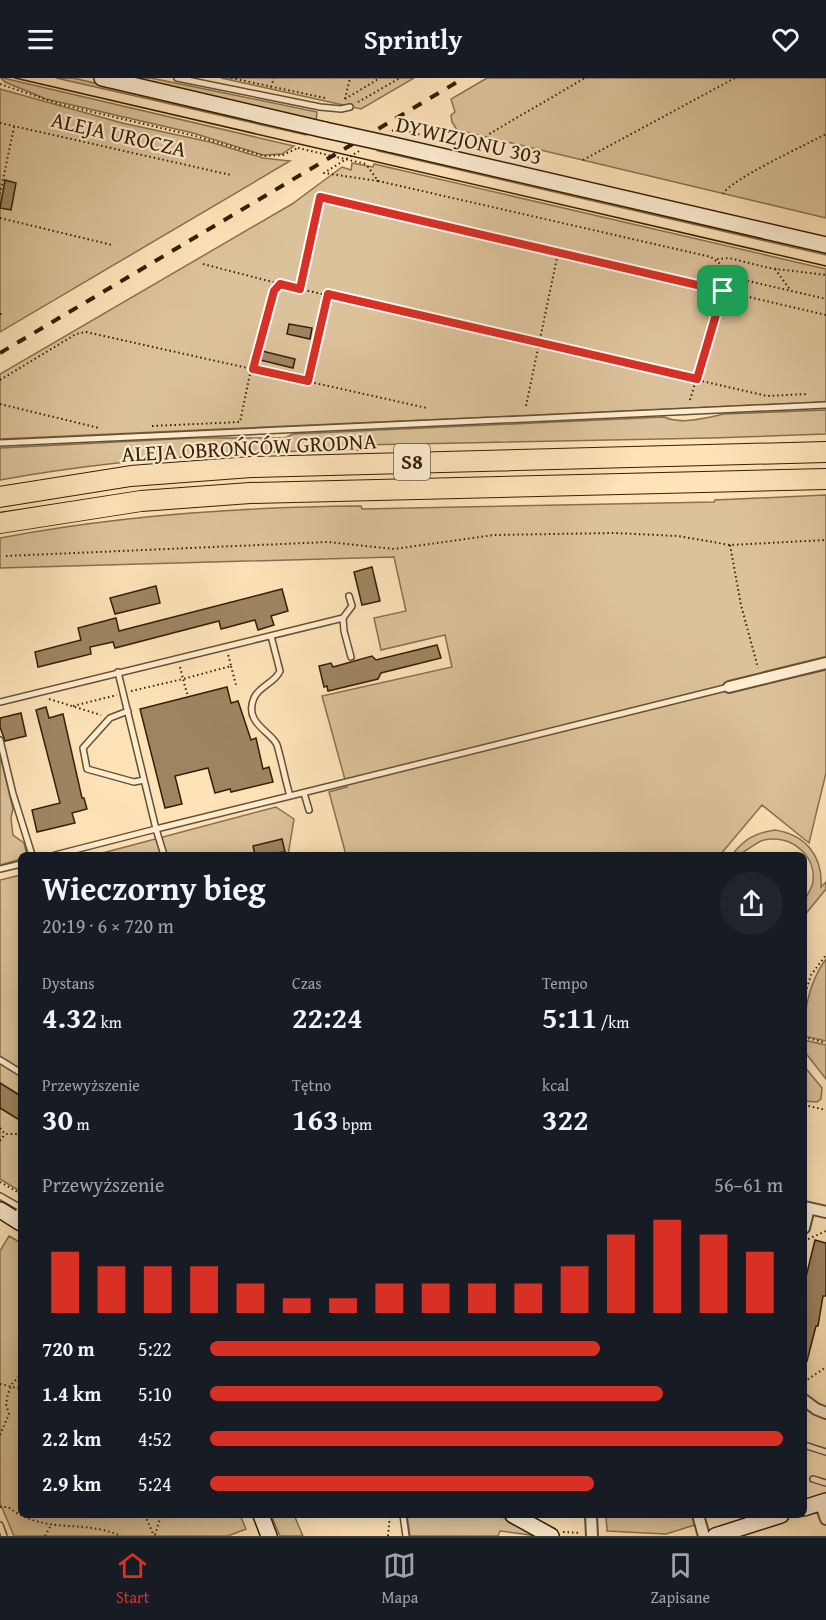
<!DOCTYPE html>
<html lang="pl">
<head>
<meta charset="utf-8">
<style>
  body { margin:0; font-family:"Gentium Book Plus",serif; background:#20242c; color:#f1f3f6; height:100vh; display:flex; flex-direction:column; font-size:22px; white-space:nowrap }
  * { box-sizing:border-box; margin:0 }
  p { font-size:20px; color:#9ea1a6 }
  .icon { flex:none; width:33px; height:33px; fill:none; stroke:currentColor; stroke-width:2; stroke-linecap:round; stroke-linejoin:round }
  .map { position:relative; flex:1; overflow:hidden }
  .drawer { position:absolute; left:18px; top:774px; width:789px; height:666px; display:flex; flex-direction:column; background:#171b24; border-radius:9px; box-shadow:0 3px 15px #0003 }
  .drawer>* { flex:none }
  .pin { position:absolute; display:grid; place-items:center; width:51px; height:51px; color:#fff; margin:-26px; border-radius:12px; box-shadow:0 3px 9px #0006 }
  .round { display:grid; place-items:center; flex:none; width:63px; height:63px; border-radius:32px; background:#20242c }
  .summary { display:flex; align-items:center; justify-content:space-between; height:102px; padding:0 24px }
  h1 { font-size:33px; font-weight:700; line-height:45px }
  .stats { display:grid; grid-template-columns:repeat(3,1fr); gap:9px; height:102px; padding:6px 24px }
  .stats div { display:grid; align-content:center }
  .stats b { font-size:30px; font-weight:700 }
  .stats small { font-size:16px; font-weight:400 }
  .stats p { font-size:16px }
  .chart { height:168px; padding:12px 24px }
  .chart p { display:flex; justify-content:space-between }
  .chart svg { width:100%; height:108px; margin-top:6px; stroke:#d93025; stroke-width:6 }
  ul { padding:0 24px; list-style:none; font-size:20px }
  li { display:grid; grid-template-columns:96px 72px 1fr; align-items:center; height:45px }
  li i { height:15px; border-radius:8px; background:#d93025 }
  header { display:flex; justify-content:space-between; align-items:center; height:78px; padding:0 24px; background:#171b24; font-size:27px; font-weight:700 }
  .menu { display:flex; justify-content:space-around; align-items:center; height:84px; border-top:2px solid #363941; background:#171b24; font-size:16px; color:#9ea1a6 }
  .menu a { display:grid; justify-items:center; gap:3px }
  .menu .on { color:#d93025 }
  .map>svg:first-child { display:block }
  .green { fill:#dcc29a; stroke:#89704e; stroke-width:1.5 }
  .building { fill:#9e8562; stroke:#361f03; stroke-width:1.5 }
  .lines { fill:none; stroke-linecap:round; stroke-linejoin:round }
  .lane-casing { stroke:#685030; stroke-width:8 }
  .street-casing { stroke:#685030; stroke-width:14 }
  .secondary-casing { stroke:#361f03; stroke-width:18 }
  .highway-casing { stroke:#361f03; stroke-width:22 }
  .path { stroke:#361f03; stroke-width:2; stroke-dasharray:1.5 3; stroke-linecap:butt }
  .lane { stroke:#feedd2; stroke-width:5 }
  .street { stroke:#feedd2; stroke-width:10 }
  .secondary { stroke:#feedd2; stroke-width:15 }
  .highway { stroke:#fee3b9; stroke-width:20 }
  .tram { stroke:#361f03; stroke-width:1.5 }
  .rail { stroke:#361f03; stroke-width:4; stroke-dasharray:10 10; stroke-linecap:butt }
  .secondary-bridge-casing { stroke:#361f03; stroke-width:18; stroke-linecap:butt }
  .path-bridge { stroke:#361f03; stroke-width:2; stroke-dasharray:1.5 3; stroke-linecap:butt }
  .secondary-bridge { stroke:#feedd2; stroke-width:15 }
  .route-casing { stroke:#fff; stroke-width:12 }
  .route { stroke:#d93025; stroke-width:8 }
  .labels { text-anchor:middle; stroke-width:4.5; stroke-linejoin:round; paint-order:stroke }
  .shield { fill:#feedd2; stroke:#725d41; stroke-width:1.5 }
  .shield-label { font-size:21px; font-weight:bold; fill:#361f03 }
  .street-label { font-size:22px; fill:#361f03; stroke:#feedd2 }
</style>
</head>
<body>
<header><svg class="icon" aria-label="menu" viewBox="0 0 24 24"><path d="M4 6h16M4 12h16M4 18h16"/></svg>Sprintly<svg class="icon" aria-label="heart" viewBox="0 0 24 24"><path d="M12 20l-8-8c-3-5 5-10 8-4 3-6 11-1 8 4z"/></svg></header>
<div class="map">
<svg width="826" height="1458" viewBox="0 0 826 1458">
  <rect width="100%" height="100%" fill="#fee3b9"/>
  <filter id="stains"><feTurbulence type="fractalNoise" baseFrequency=".00333" numOctaves="4"/><feColorMatrix values="0 0 0 0 .2 0 0 0 0 .09 0 0 0 0 .02 0 0 0 .5 -.17"/></filter>
  <radialGradient id="worn" r=".72"><stop offset=".6" stop-color="#630" stop-opacity="0"/><stop offset="1" stop-color="#630" stop-opacity=".3"/></radialGradient>
  <path class="green" d="M1,0h2l291,68 -12,8 -19,1 -70,-22 -147,-34 -41,-17z
    M56,0h17l235,55 -2,2z
    M130,0h21l166,34 -1,9z
    M221,0h193l-53,31z
    M487,0h339v140l-369,-88 -5,-8 -1,-7 4,-3 -4,-13z
    M0,11l122,34 88,19 53,16 27,3 -290,171z
    M381,71l445,102v4l-448,-104z
    M352,85l21,4 1,-3 452,105v133l-826,37v-65l292,-170 50,-37 9,3z
    M826,332v24l-114,4 -352,7v5c-121,1 -242,8 -360,30v-32l196,-10h89l8,-4 371,-17c18,8 42,1 60,-3z
    M826,417v164l-91,32 91,-21v103l-17,70 -47,-38 -42,50h-374l-17,-63 18,-5 -25,-91 130,-29 -7,-32 -64,15 -7,-32 32,-7 -12,-54 -394,11v-30c119,-23 240,-31 361,-32l1,3 352,-7 1,-2z
    M0,677l13,54 -2,9 2,17 11,8 3,12h-6v4l-21,6z
    M276,729l18,12 -6,36h-193z
    M775,752c31,5 48,26 46,57l5,-5v7l-22,27c0,-4 -1,-10 0,-14 2,-7 8,-12 9,-21 3,-27 -24,-47 -49,-41 -13,4 -18,15 -32,15 12,-16 23,-22 43,-25z
    M21,797v317l-21,-13v-299z
    M826,881v82l-22,-5c0,-27 6,-55 22,-77z
    M804,962l22,5v34l-22,-28z
    M804,988l18,22 -1,11 -4,3 -13,-1 2,-28 -2,-1z
    M9,1158l12,7v272h219l6,14 -18,7h-214l-14,-33v-252z
    M271,1437h23l9,21h-23z
    M407,1437h92l38,21 -37,-5 -2,5h-88z
    M606,1437h89l3,9 -32,10 -59,-3z"/>
  <path class="building" d="M5,102l11,3 -5,27 -11,-2z
    M289,246l23,4 -2,11 -23,-5z
    M262,273l33,8 -2,9 -33,-8z
    M372,489l8,34 -18,4 -8,-33z
    M156,508l4,17 -45,11 -5,-16z
    M282,511l6,22 -17,5 3,9 -16,5 -3,-10 -34,9 -2,-8 -104,27 -2,-6 -23,5 1,7 -53,13 -3,-15 46,-12 -3,-12 38,-10 3,13z
    M437,567l4,13 -60,15 -3,6 -50,12 -1,-5 -3,1 -5,-21 12,-3 2,4 39,-11 4,4z
    M227,609l4,16 7,-2 13,39 5,-2 7,31 6,-2 4,15 -42,10 -1,-3 -15,4 -7,-25 -33,8 7,28 -17,4 -25,-99z
    M46,629l3,11 14,-4 19,84h2l3,11 -15,4 3,10 -38,9 -5,-22 28,-7 -24,-93z
    M21,635l5,23 -21,5 -5,-14v-9z
    M282,761l3,13 -30,3 -2,-9z
    M0,1005l21,13v25l-21,-13z
    M815,1162l11,3v53h-3l-5,30h-2l-9,35 -3,-1v-75z"/>
  <g class="lines">
    <g class="lane-casing">
      <path id="lane" d="M177,0l143,29 21,2 9,-2
        M0,365l826,-38
        M349,518l3,10 -9,12 1,13 7,26
        M0,624l343,-84
        M128,633l-18,7 -27,30 4,21 47,13 10,-2
        M0,662l13,54 19,61
        M304,715l5,17
        M290,718l439,-109
        M55,777l101,-26 -38,-157
        M164,777l-8,-26 134,-33c-5,-17 -8,-34 -13,-51 -5,-13 -34,-22 -23,-47 5,-12 21,-15 26,-27l-9,-35
        M0,791l21,-5
        M0,982l21,13
        M0,1118l21,12 -6,9
        M804,1367l22,7
        M813,1401l13,4
        M403,1437l3,21
        M0,1447l4,11"/>
    </g>
    <g class="street-casing">
      <path id="street" d="M729,609l97,-24
        M804,1129l22,5
        M804,1150l5,-20
        M804,1322l12,9 10,4
        M820,1424l6,17
        M591,1437l1,21
        M698,1437l6,21"/>
    </g>
    <g class="secondary-casing">
      <path id="secondary" d="M102,0l223,52
        M389,66l437,101
        M0,1132l21,13
        M804,1430l22,-7
        M261,1437l8,21
        M513,1437l38,21
        M715,1458l66,-21"/>
    </g>
    <g class="highway-casing">
      <path id="highway" d="M0,419l131,-21 120,-9 575,-15
        M0,445l141,-22 109,-8 576,-14"/>
    </g>
    <path class="path" d="M231,0l94,20
      M0,6l59,20 136,32 69,20 19,-1 15,-7
      M271,9l3,-9
      M345,21l35,-21
      M345,21l5,-21
      M358,24l42,-24
      M0,45l231,52
      M392,53l4,-2 34,8
      M488,60l1,-4 96,-56
      M359,73l-35,22 54,8 -12,-17
      M583,82l152,-82
      M378,103l333,76 12,9 8,11 95,22
      M0,116l14,-67
      M723,116c6,-14 85,-50 103,-60
      M0,140l112,27
      M717,181l12,-1 40,10 57,7
      M203,186l97,25 467,107 41,-2
      M775,191l16,22
      M300,211l20,-92 506,118
      M0,236h3
      M253,291c6,-24 11,-67 27,-85
      M0,302l76,-46 10,-2 341,76
      M308,303l20,-86
      M690,322l34,-113 6,-10
      M0,326l99,24
      M526,328l32,-153
      M152,348l88,-4 11,-53
      M730,467l11,60 17,63
      M6,478l322,-14 66,7 100,-14 120,-2 64,3 52,9 96,-5
      M231,588l5,19
      M180,589l3,12 48,-13 -3,-12
      M131,613l52,-12 5,18
      M49,621l52,16
      M73,628l44,-11
      M804,919l7,-22 15,-20
      M804,959l22,6
      M804,982l2,1
      M804,1027l22,5
      M0,1050l5,6h16
      M0,1063l5,-7
      M0,1104l21,12
      M804,1163l22,-10
      M804,1304l22,-15
      M0,1306l21,5
      M0,1357l9,-21 -3,-10 2,-10 4,-10 9,-10
      M0,1429h8c39,29 72,11 113,29
      M145,1437l9,21
      M563,1454l18,1
      M155,1457l6,-20
      M45,1458l5,-9
      M388,1458l2,-21"/>
    <use href="#lane" class="lane"/>
    <use href="#street" class="street"/>
    <use href="#secondary" class="secondary"/>
    <use href="#highway" class="highway"/>
    <path class="tram" d="M15,0l811,188"/>
    <path class="rail" d="M0,275l464,-275"/>
    <g class="secondary-bridge-casing">
      <path id="secondary-bridge" d="M325,52l64,14"/>
    </g>
    <path class="path-bridge" d="M298,70l68,16"/>
    <use href="#secondary-bridge" class="secondary-bridge"/>
  </g>
  <g class="lines">
    <g class="route-casing">
      <path id="route" d="M320,119l403,94 -26,88 -369,-85 -20,87 -55,-12 21,-78 6,-7 20,5z"/>
    </g>
    <use href="#route" class="route"/>
  </g>
  <g class="labels">
    <rect class="shield" x="394" y="366" width="36" height="36" rx="4.5"/>
    <g class="shield-label">
      <text x="412" y="391">S8</text>
    </g>
    <g class="street-label">
      <text transform="translate(119 56) rotate(13)" y="8">ALEJA UROCZA</text>
      <text transform="translate(469 62) rotate(13)" y="8">DYWIZJONU 303</text>
      <text transform="translate(249 369) rotate(-3)" y="8">ALEJA OBROŃCÓW GRODNA</text>
    </g>
  </g>
  <rect width="100%" height="100%" filter="url(#stains)"/>
  <rect width="100%" height="100%" fill="url(#worn)"/>
</svg>
<div class="pin" style="left:723px;top:213px;background:#1e9e55"><svg class="icon" aria-label="arrive" viewBox="0 0 24 24"><path d="M6 21V4h12l-3 4 3 4H6"/></svg></div>
<section class="drawer">
<div class="summary"><div><h1>Wieczorny bieg</h1><p>20:19 · 6 × 720 m</p></div><a class="round"><svg class="icon" aria-label="share" viewBox="0 0 24 24"><path d="M12 15V3M7 8l5-5 5 5M5 13v7h14v-7"/></svg></a></div>
<div class="stats">
<div><p>Dystans</p><b>4.32<small> km</small></b></div>
<div><p>Czas</p><b>22:24</b></div>
<div><p>Tempo</p><b>5:11<small> /km</small></b></div>
</div>
<div class="stats">
<div><p>Przewyższenie</p><b>30<small> m</small></b></div>
<div><p>Tętno</p><b>163<small> bpm</small></b></div>
<div><p>kcal</p><b>322</b></div>
</div>
<div class="chart"><p><span>Przewyższenie</span>56–61 m</p>
<svg viewBox="0 0 160 44" preserveAspectRatio="none"><path d="M5 44V19M15 44V25M25 44V25M35 44V25M45 44V32M55 44V38M65 44V38M75 44V32M85 44V32M95 44V32M105 44V32M115 44V25M125 44V12M135 44V6M145 44V12M155 44V19"/></svg>
</div>
<ul>
<li><b>720 m</b>5:22<i style="width:68%"></i></li>
<li><b>1.4 km</b>5:10<i style="width:79%"></i></li>
<li><b>2.2 km</b>4:52<i style="width:100%"></i></li>
<li><b>2.9 km</b>5:24<i style="width:67%"></i></li>
</ul>
</section>
</div>
<nav class="menu">
<a class="on"><svg class="icon" aria-label="home" viewBox="0 0 24 24"><path d="M3 11l9-7 9 7M6 9v11h12V9"/></svg>Start</a>
<a><svg class="icon" aria-label="map" viewBox="0 0 24 24"><path d="M3 6l6-2 6 2 6-2v14l-6 2-6-2-6 2zM9 4v14M15 6v14"/></svg>Mapa</a>
<a><svg class="icon" aria-label="saved" viewBox="0 0 24 24"><path d="M7 4h10v16l-5-4-5 4z"/></svg>Zapisane</a>
</nav>
</body>
</html>
